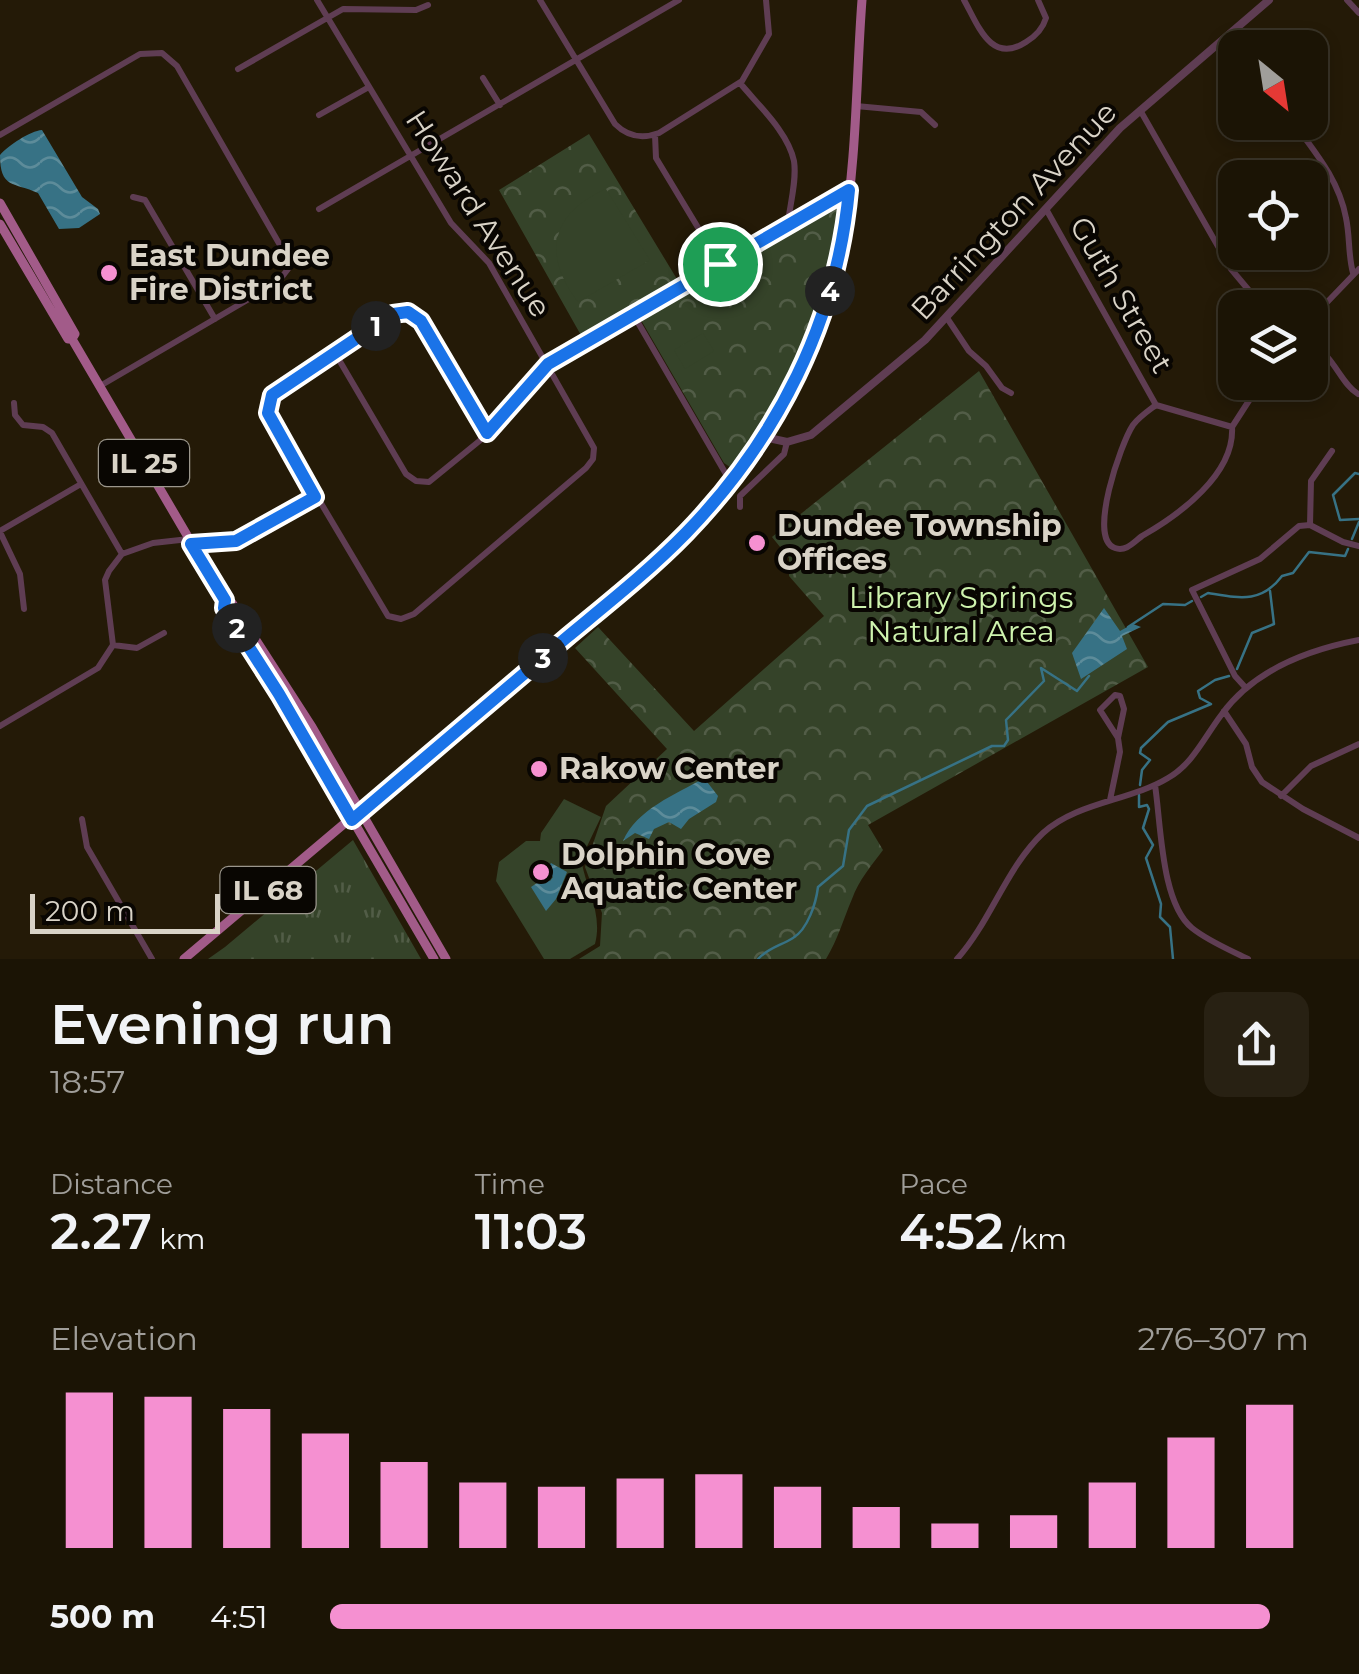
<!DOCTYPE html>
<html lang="en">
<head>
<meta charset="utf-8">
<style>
  body { margin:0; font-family:Montserrat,sans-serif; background:#282113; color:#f1f3f6; height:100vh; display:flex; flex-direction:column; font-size:38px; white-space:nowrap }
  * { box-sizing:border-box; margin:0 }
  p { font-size:32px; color:#a09e9a }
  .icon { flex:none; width:55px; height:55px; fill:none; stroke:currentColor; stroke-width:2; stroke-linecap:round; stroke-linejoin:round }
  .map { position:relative; height:959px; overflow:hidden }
  .sheet { display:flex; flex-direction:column; background:#1b1405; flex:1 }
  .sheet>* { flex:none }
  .needle { width:65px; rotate:150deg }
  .fabs { position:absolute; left:1218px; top:30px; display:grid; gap:20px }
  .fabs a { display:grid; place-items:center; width:110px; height:110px; border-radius:20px; background:#1b1405; box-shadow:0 5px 15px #0003,0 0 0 2px #393327; font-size:50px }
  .scale { position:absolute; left:30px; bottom:25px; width:190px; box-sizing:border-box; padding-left:10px; border:5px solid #d9d3c7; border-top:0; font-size:28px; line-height:35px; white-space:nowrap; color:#d9d3c7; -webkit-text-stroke:8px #090602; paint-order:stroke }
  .pin { position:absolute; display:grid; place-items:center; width:85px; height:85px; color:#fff; margin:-42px; border:5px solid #fff; border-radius:50%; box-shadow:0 2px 10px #0007 }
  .km { position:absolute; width:50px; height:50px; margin:-25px; border-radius:50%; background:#222; color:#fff; font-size:28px; line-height:50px; text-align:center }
  .round { display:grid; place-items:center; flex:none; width:105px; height:105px; border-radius:20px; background:#282113 }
  .headline { display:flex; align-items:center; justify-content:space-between; height:170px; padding:0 50px }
  h1 { font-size:55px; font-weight:600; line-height:75px }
  .figures { display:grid; grid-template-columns:repeat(3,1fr); gap:15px; height:170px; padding:10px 50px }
  .figures div { display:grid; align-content:center }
  .figures b { font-size:50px; font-weight:600 }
  .figures small { font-size:28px; font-weight:400 }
  .figures p { font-size:28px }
  .chart { height:280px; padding:20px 50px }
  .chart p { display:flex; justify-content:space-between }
  .chart svg { width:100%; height:180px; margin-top:10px; stroke:#f590d1; stroke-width:6 }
  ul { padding:0 50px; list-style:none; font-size:32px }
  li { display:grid; grid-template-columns:160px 120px 1fr; align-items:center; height:75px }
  li i { height:25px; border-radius:12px; background:#f590d1 }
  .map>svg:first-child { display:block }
  .grass { fill:url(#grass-tufts) }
  .park { fill:url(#park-crowns) }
  .pitch { fill:#354329 }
  .water { fill:url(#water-waves) }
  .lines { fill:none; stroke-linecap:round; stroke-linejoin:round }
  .stream { stroke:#377285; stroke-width:2.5 }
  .minor { stroke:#5f3d53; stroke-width:6 }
  .tertiary { stroke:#5f3d53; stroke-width:8 }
  .primary { stroke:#a25b89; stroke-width:9 }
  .route-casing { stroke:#fff; stroke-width:20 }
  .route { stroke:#1a73e8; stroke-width:12 }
  .poi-dot { fill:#f590d1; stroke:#090602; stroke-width:4 }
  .labels { text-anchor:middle; stroke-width:8; stroke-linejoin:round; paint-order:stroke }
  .shield { fill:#090602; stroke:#9b968c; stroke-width:2.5 }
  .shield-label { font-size:28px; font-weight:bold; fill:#d9d3c7 }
  .street-label { font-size:30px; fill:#d9d3c7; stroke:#090602 }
  .poi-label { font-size:30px; font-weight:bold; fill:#d9d3c7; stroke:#090602; text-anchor:start }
  .park-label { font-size:30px; fill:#cef3ae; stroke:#090602 }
</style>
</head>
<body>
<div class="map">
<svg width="1359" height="959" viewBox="0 0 1359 959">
  <defs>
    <pattern id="grass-tufts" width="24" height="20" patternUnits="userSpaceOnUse" patternTransform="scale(2.5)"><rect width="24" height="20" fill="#354329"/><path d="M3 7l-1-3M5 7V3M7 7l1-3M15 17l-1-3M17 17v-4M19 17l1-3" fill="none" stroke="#525d47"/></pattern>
    <pattern id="park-crowns" width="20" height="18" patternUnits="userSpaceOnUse" patternTransform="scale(2.5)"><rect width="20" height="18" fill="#354329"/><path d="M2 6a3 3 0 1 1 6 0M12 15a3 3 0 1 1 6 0" fill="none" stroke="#525d47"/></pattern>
    <pattern id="water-waves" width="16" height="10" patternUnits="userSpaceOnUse" patternTransform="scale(2.5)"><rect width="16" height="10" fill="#377285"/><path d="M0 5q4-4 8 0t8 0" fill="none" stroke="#5d8c9a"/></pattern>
  </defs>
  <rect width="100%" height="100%" fill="#241a07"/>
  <path class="grass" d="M353,840l68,119h-213l17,-12z"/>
  <path class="park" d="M589,134l94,155 150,-85 5,3c3,86 -54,190 -103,258l-5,2 -6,-4 -90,-155 -52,29 -83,-147z
    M979,371l169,296 -280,158 15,25c-12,16 -24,30 -31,49 -9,21 -14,40 -26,60h-247l21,-13 2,-33 -17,-46 21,-61 61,-57 -92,-101 23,-21 96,104 130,-115 -35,-40v-18l-17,-21z"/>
  <path class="pitch" d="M606,189l44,71 -72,42c-36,-47 -27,-89 28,-113z
    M703,333l11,18 -29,18 -11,-19z
    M564,799l37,18 -20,42c5,30 22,54 14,85l-25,15h-26l-48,-78 3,-19 27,-21h14l1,-8z"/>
  <path class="water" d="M42,130l40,67 16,12 2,5 -21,14 -20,1 -21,-36c-24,-11 -38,-4 -38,-38 9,-10 30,-24 42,-25z
    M1104,608l16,23 13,-7 8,3 -19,9 5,13 -46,30 -9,-26z
    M704,778l14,18 -2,6 -27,17 -8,10 -12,-7 -15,7 -5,10 -14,-6 -12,8c14,-32 52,-46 81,-63z
    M551,863l16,9 -11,27 -10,12 -15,-24 15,-10 4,4 3,-4 -7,-7z"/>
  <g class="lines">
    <path class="stream" d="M1359,474l-4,-1 -22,22 7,25 19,-1
      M1352,539l7,-17
      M1201,597l7,-4c31,5 53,11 74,-17l11,-3 16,-21 36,4 3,-7
      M1128,627l35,-23 22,1 7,-4
      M1237,669l15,-36 22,-9 -4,-33
      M1140,785l2,-15 8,-10 -10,-7 1,-5 27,-26 43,-18 -11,-6 -2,-7 17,-11 14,-4
      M1139,795v12l8,-2 2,4 -6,19 10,17 -7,13 15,46 -1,13 10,10 3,32
      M758,959c10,-11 22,-13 35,-21 15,-9 23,-35 25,-51l25,-21 6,-36 18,-24 125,-60h12l4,-6 -2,-20 38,-39 -3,-13 36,23 12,-15"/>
    <path class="minor" d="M317,0l134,223 38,40 105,185 -1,11 -7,9 -172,146 -13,5 -13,-3 -117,-197c-6,-11 -4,-20 6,-28l116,-77 13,-2 15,9 66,112
      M540,0l75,124c13,13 28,15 44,9l83,-52 27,-47 -3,-34
      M964,0c14,25 27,65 62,42 10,-6 17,-14 20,-24l-8,-18
      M1347,0l12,13
      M1226,37l9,11
      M238,69l105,-60 73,1 12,-5
      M483,78l17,27
      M740,83c18,22 48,49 54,78 3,19 -4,43 -6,62
      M856,106l65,6 14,13
      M1140,110l91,159 21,25 22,14
      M319,115l50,-28
      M1293,122c22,30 46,58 53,96 4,18 2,37 7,55
      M0,135l140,-81 22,-1 15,13 111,193v10l-10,13 -178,104
      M655,135l1,23 64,106
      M133,197l12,3 70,119
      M319,209l360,-209
      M1046,209l110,196
      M633,314l97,167
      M947,318l22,33 17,15 16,22 9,5
      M1310,320l49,-51
      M1310,342c25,15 31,42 48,52
      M335,353l71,121 10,7 13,1 54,-44 65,-75 301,-173
      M14,403l1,12 8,10 20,2 9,6 70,121
      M1156,405c-8,6 -17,12 -23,20 -12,18 -46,114 -18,123 11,4 19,-6 27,-12 37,-21 93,-62 90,-109
      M1156,405l76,22 29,-45
      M740,507v-11l44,-42 3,-12
      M1310,525l1,-44 21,-30
      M1310,525l33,17 16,4
      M0,531l81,-47
      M0,532l20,42 4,35
      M192,543l44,-2 79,-44
      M113,645l24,3 27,-15
      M1245,687l-10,-11 -43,-86 68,-31 39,-33 11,-1
      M1224,711l22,33 6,23 10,15 41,27 56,29
      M0,726l98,-58 15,-23 -8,-65 4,-9 13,-17 31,-11 36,-4
      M1155,785c6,39 6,118 37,143 16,13 38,22 56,31
      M1281,796l30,-30 48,-22
      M1110,800l10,-48 -2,-14 -18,-28 15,-15 5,1 4,13 -6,29
      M82,819l5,28 65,112
      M957,959c34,-38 49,-91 86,-126 34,-31 87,-32 125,-55 25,-14 37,-42 54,-64 32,-44 85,-64 137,-74"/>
    <path class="tertiary" d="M764,437l23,5 24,-7 114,-95 195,-212 149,-128"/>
    <path class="primary" d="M0,203l75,131 -3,5
      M0,224l68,115h4l153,261 7,3 80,124 134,232
      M225,600l-1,8 55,86 155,265
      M184,959l482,-407c88,-87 156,-192 177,-315 14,-78 13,-159 19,-237"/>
  </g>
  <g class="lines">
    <g class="route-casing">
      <path id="route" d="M849,190c-12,131 -72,249 -163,343 -37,38 -79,71 -120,105 -71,61 -143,121 -214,182l-73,-126 -55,-86 1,-8 -34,-56 45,-3 79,-44 -47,-84 4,-18 121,-81 15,-2 13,9 66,112 61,-69z"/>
    </g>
    <use href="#route" class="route"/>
  </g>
  <g class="poi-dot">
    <circle cx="109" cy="273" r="10"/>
    <circle cx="757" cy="543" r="10"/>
    <circle cx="539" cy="769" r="10"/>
    <circle cx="541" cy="872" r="10"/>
  </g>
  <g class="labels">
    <g class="shield">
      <rect x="99" y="440" width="90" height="46" rx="8"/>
      <rect x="220.5" y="867" width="95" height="46" rx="8"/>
    </g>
    <g class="shield-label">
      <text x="144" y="473">IL 25</text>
      <text x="268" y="900">IL 68</text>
    </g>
    <g class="street-label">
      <text transform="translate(1014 211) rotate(-47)" y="10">Barrington Avenue</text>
      <text transform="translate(478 214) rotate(57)" y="10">Howard Avenue</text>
      <text transform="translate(1121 295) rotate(60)" y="10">Guth Street</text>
    </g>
    <g class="poi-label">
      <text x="129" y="266">East Dundee<tspan x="129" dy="34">Fire District</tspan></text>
      <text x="777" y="536">Dundee Township<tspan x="777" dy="34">Offices</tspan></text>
      <text x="559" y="779">Rakow Center</text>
      <text x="561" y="865">Dolphin Cove<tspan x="561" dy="34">Aquatic Center</tspan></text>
    </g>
    <g class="park-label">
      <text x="961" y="608">Library Springs<tspan x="961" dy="34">Natural Area</tspan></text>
    </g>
  </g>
</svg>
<div class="fabs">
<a><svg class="needle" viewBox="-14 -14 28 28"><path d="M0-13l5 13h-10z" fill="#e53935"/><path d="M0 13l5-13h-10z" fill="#a09e9a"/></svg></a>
<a><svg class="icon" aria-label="locate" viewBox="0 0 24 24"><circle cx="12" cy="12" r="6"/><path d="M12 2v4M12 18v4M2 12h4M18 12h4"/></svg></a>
<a><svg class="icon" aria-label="layers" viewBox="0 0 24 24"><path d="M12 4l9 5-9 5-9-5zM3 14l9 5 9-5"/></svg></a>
</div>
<div class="scale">200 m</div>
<div class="pin" style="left:720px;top:264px;background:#1e9e55"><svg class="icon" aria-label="arrive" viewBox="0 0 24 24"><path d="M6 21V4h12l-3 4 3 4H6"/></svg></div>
<b class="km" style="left:376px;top:326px">1</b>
<b class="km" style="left:237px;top:628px">2</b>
<b class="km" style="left:543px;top:658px">3</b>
<b class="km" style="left:830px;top:291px">4</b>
</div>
<section class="sheet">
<div class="headline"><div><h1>Evening run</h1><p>18:57</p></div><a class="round"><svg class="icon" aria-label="share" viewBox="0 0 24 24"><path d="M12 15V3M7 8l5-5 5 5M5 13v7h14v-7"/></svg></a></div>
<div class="figures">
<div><p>Distance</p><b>2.27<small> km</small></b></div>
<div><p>Time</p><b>11:03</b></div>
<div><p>Pace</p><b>4:52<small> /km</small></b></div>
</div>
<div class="chart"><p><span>Elevation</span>276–307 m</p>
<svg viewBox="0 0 160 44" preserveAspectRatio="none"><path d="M5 44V6M15 44V7M25 44V10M35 44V16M45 44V23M55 44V28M65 44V29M75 44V27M85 44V26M95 44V29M105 44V34M115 44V38M125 44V36M135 44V28M145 44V17M155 44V9"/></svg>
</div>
<ul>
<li><b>500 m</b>4:51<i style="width:96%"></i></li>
</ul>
</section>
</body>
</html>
